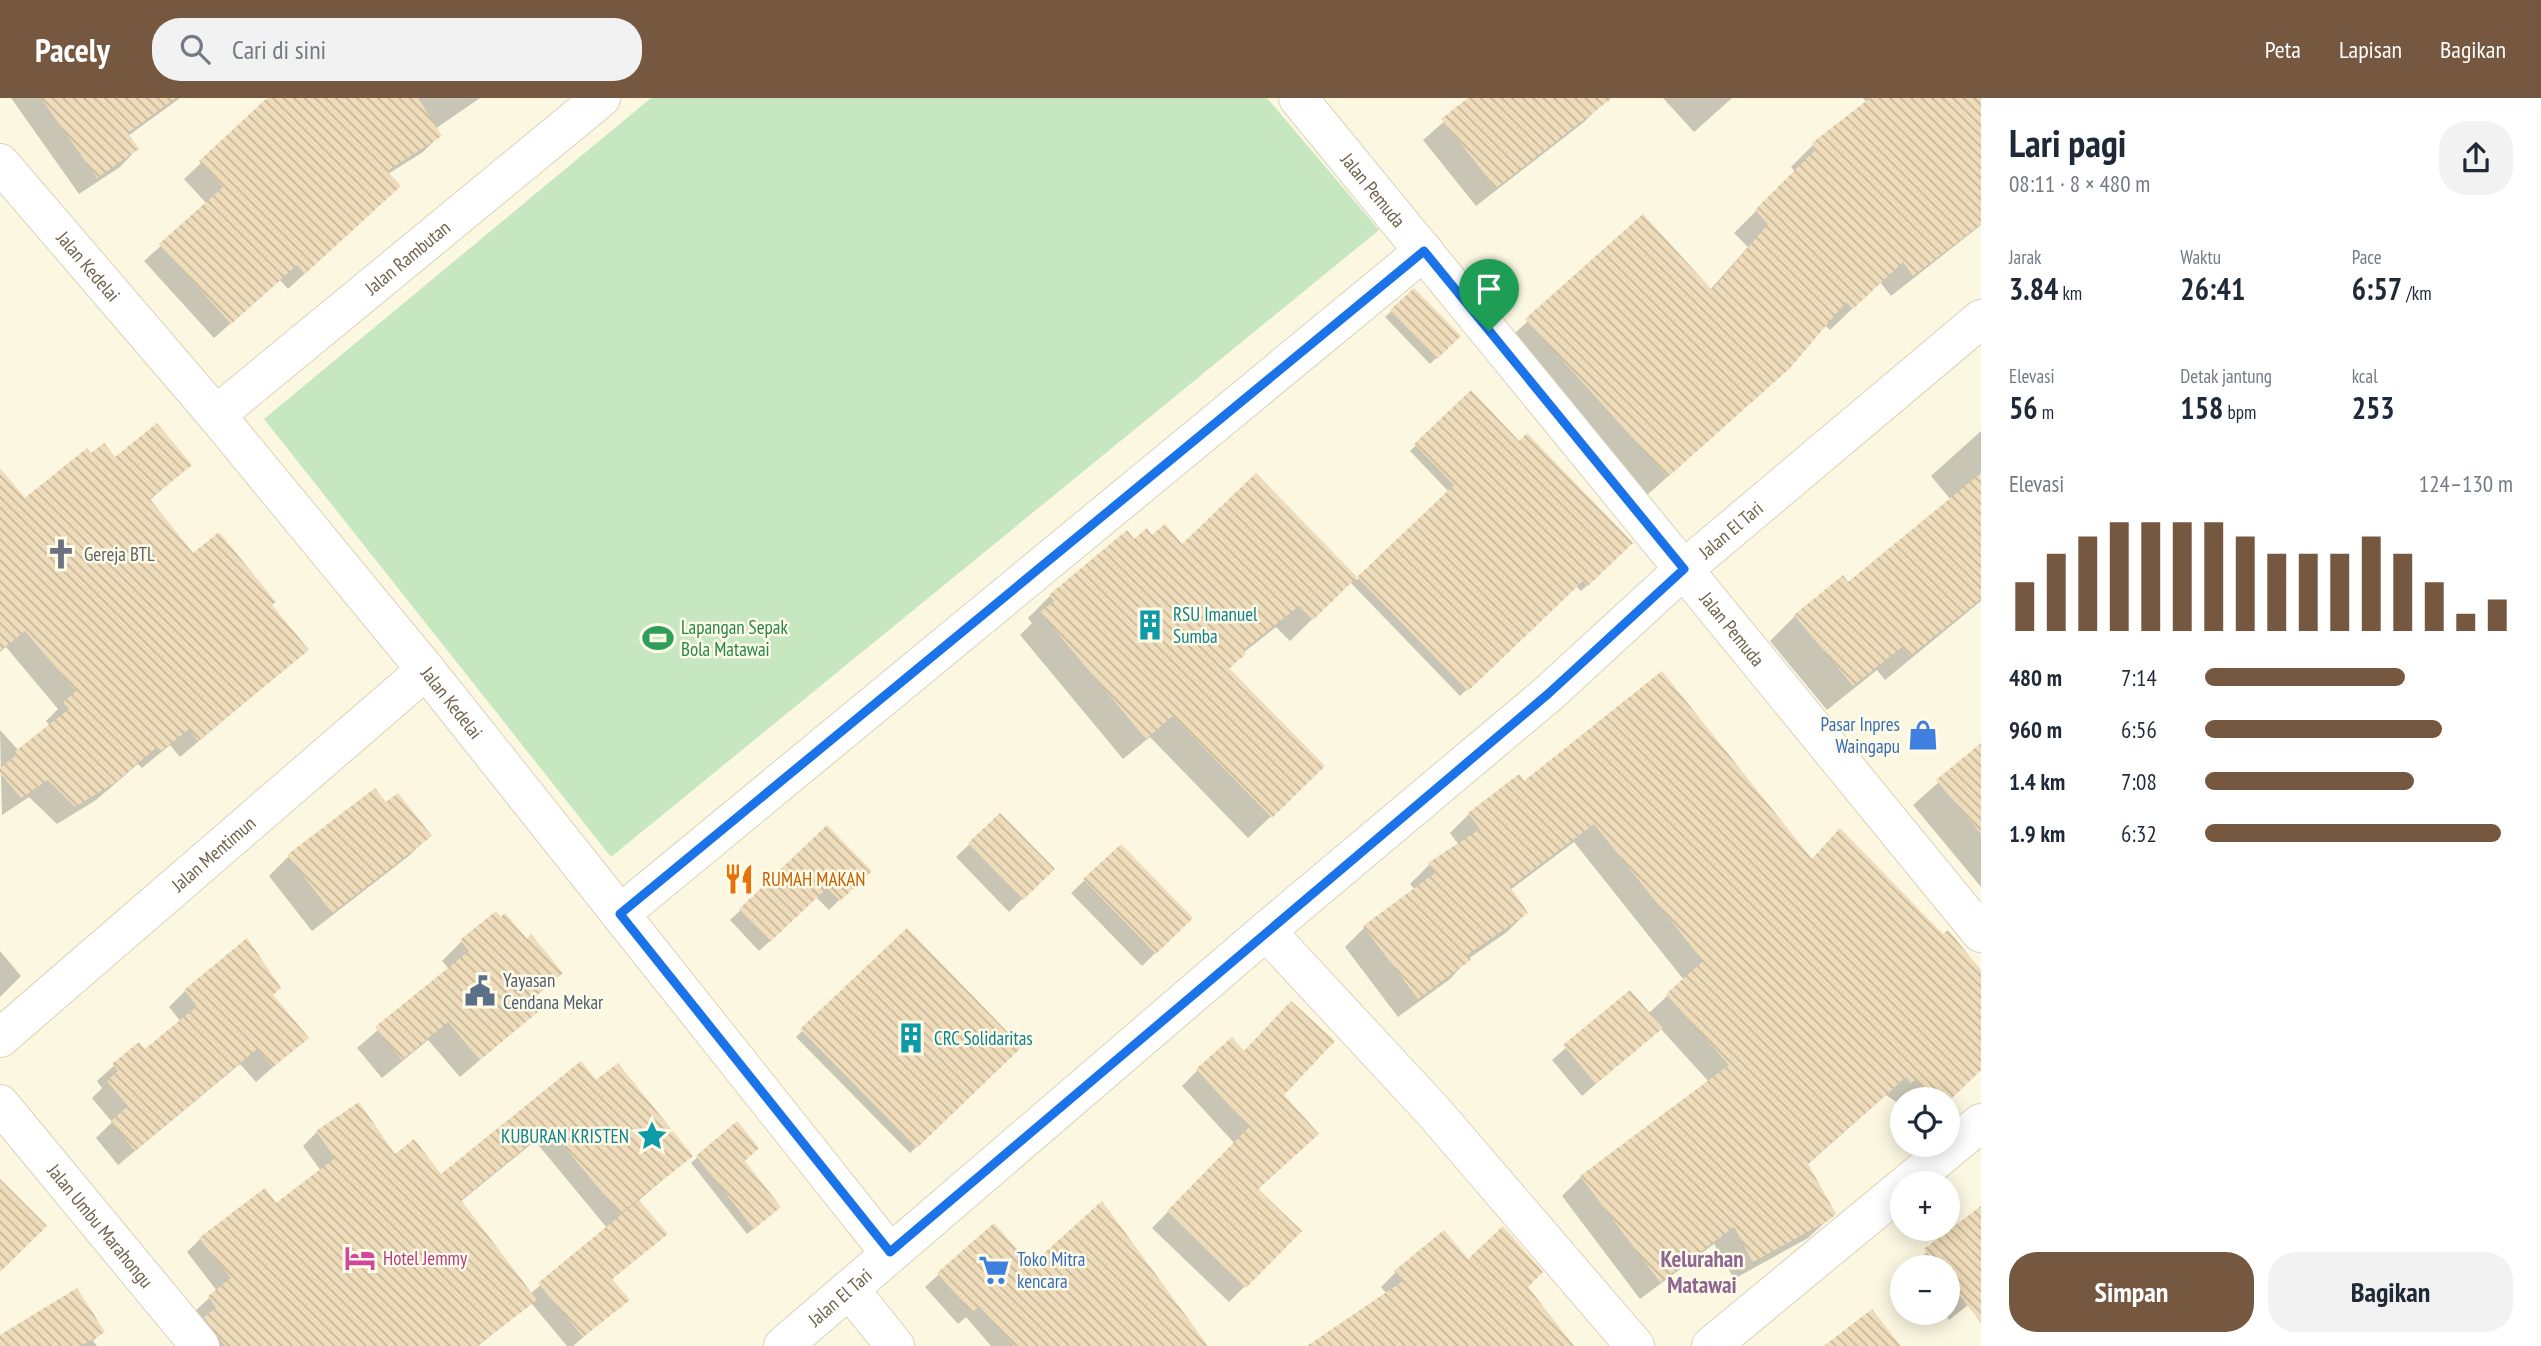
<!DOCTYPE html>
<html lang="id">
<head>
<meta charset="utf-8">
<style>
  body { margin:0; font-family:"PT Sans Narrow",sans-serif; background:#f2f2f3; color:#1f2937; height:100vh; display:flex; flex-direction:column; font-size:26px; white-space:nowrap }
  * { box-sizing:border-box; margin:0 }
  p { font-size:23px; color:#747a83 }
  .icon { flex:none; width:38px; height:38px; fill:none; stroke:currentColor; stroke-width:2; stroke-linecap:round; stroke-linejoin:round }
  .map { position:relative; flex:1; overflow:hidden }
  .drawer { display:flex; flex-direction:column; background:#fff; width:560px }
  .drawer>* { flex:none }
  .tools { position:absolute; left:1890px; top:989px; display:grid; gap:14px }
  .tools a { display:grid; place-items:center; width:70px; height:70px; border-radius:50%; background:#fff; box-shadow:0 4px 18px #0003; font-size:35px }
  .pin { position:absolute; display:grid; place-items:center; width:60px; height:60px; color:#fff; margin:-72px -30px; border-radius:50% 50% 50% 0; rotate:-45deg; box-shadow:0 0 7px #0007 }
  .pin .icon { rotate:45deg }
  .round { display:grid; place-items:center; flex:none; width:74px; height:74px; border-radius:28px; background:#f2f2f3 }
  .head { display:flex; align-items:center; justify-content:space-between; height:119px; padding:0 28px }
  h1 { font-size:38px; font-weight:800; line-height:52px }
  .metrics { display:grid; grid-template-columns:repeat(3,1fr); gap:10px; height:119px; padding:7px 28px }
  .metrics div { display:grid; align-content:center }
  .metrics b { font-size:30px; font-weight:800 }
  .metrics small { font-size:19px; font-weight:400 }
  .metrics p { font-size:19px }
  .chart { height:196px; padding:14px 28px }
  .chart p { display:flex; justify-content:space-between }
  .chart svg { width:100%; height:126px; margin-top:7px; stroke:#765840; stroke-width:6 }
  .primary-button { display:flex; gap:14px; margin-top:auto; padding:14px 28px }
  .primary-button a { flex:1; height:80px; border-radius:28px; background:#765840; color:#fff; font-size:28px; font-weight:800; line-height:80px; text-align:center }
  .primary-button a+a { background:#f2f2f3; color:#1f2937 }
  ul { padding:0 28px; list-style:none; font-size:23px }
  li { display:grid; grid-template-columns:112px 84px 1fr; align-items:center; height:52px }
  li i { height:18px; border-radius:9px; background:#765840 }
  header { display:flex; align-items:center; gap:42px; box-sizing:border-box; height:98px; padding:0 35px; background:#765840; color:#fff }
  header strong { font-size:33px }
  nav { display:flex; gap:38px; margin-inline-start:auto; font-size:24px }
  .search { width:490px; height:63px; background:#f2f2f3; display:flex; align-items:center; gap:18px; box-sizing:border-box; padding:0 24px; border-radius:28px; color:#747a83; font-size:26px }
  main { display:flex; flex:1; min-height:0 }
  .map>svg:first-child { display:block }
  .pitch { fill:#c7e7c1 }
  .shadow { fill:#0003; fill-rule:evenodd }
  .building { fill:url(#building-back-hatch) }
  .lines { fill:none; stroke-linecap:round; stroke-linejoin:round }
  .minor-casing { stroke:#dbd3bb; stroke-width:40 }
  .tertiary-casing { stroke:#dbd3bb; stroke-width:40 }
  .minor { stroke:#fff; stroke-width:38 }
  .tertiary { stroke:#fff; stroke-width:38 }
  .route-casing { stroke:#fff; stroke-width:14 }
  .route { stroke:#1a73e8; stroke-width:9 }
  .labels { text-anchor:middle; stroke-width:5; stroke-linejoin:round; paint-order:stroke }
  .street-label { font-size:19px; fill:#706149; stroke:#fefbe7 }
  .worship-label { font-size:19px; fill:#5b616d; stroke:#fefbe7; text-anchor:start }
  .culture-label { font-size:19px; fill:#0d838f; stroke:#fefbe7; text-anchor:start }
  .leisure-label { font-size:19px; fill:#27864d; stroke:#fefbe7; text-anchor:start }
  .shop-label { font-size:19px; fill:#366cbe; stroke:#fefbe7; text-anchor:end }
  .food-label { font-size:19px; fill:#c56008; stroke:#fefbe7; text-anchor:start }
  .service-label { font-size:19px; fill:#4e5e75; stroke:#fefbe7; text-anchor:start }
  .hotel-label { font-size:19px; fill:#b23c85; stroke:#fefbe7; text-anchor:start }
  .quarter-label { font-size:23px; font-weight:bold; fill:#8f6594; stroke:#fefbe7 }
</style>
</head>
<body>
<header>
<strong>Pacely</strong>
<div class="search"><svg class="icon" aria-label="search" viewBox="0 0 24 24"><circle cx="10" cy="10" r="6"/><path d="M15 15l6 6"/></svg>Cari di sini</div>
<nav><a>Peta</a><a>Lapisan</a><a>Bagikan</a></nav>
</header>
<main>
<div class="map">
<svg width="1981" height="1248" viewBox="0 0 1981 1248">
  <defs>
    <pattern id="building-back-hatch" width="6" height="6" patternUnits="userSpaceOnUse" patternTransform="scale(1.75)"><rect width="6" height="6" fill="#efdcba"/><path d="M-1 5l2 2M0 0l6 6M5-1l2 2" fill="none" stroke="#c6b699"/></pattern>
  </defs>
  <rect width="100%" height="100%" fill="#fbf7e1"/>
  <path class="pitch" d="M651,0h616l112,132 -768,627 -347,-438z"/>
  <path class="shadow" d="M11,0h169l-52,38 9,13 -17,18 -41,27z
    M270,0h210l-45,31 4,7 -16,16 -35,22 -6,28 -94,87 -8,-9 -66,58 -70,-77 63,-57 -23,-25z
    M1471,0h128l4,5 -19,19 -108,84 -53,-66z
    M1663,0h69l-38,34z
    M1863,0h118v127l-90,71 -11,-14 -50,48 -6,-6 -59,65 -120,108 -141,-154 139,-127 67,74 38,-43 -14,-14 61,-61 -4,-5 22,-22 54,-42z
    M1414,192l44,46 -28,28 -45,-47z
    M1471,295l48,50 112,100 -50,48 -5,-5 -116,110 -110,-114 -60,59 -14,-14 -33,26 -15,17 73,118 -53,50 -98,-101 -27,22 -103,-124 12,-12 -4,-5 22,-22 84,-55 18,-3 29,9 75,-72 101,105 92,-88 -39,-41z
    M1981,333v170l-96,79 -8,-10 -50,40 -57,-69 25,-25 53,-31 103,-85 -20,-24z
    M91,358l98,9 -40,36 44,55 77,50 37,44 -127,107 -10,-12 -28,23 -4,-4 -42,36 -39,24 -28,-27 -27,18 -2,-85 19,21 31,-25 -4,-5 12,-12 -52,-62 -6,5v-181l25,30z
    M1981,647v142l-68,-82z
    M1518,679l5,6 288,77 170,112v97l-33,31 -46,-1v7l-16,-11 -79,70 27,49 -26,24 -74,41 -20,-35 -74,55 -78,-103 19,-19 128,-95 -49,-54 -78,68 -30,-36 78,-68 18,22 36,-34 -110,-138 -64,48 16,23 -19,19 -39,27 -18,20 -52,38 -53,-70 19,-19 51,-38 -5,-6 19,-19 30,-20 -9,-12 19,-19z
    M375,692l11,14 43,32 -19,19 -98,76 -43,-55 19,-19z
    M1000,717l52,54 -43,43 -53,-55z
    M827,730l42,43 -40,39 -13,-13 -57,54 -29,-31z
    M1121,748l70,72 -49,48 -71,-73z
    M907,833l113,116 -110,106 -114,-116z
    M526,843l35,32 -31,29 7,9 -77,66 -32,-37 -46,38 -25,-30 92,-79 -7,-8 19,-19z
    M0,853l21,25 -21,21z
    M185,893l86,5 35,42 -50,44 -16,-18 -122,101 -22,-27 16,-16 -20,-24 10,-10 -5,-7 41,-37 7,8 36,-30 -12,-15z
    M1198,972l83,25 36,39 -60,56 43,41 -71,71 -77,-74 83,-84 -53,-58z
    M596,985l95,73 -53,45 27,33 -54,46 16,20 -54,46h-6l-36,-43 -53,43h-276l-7,-35 22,-20 -30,-39 13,-13 76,-33 45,-35 -18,-25 14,-14 78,24 46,21zM535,1043l72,87 -77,66 -70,-92z
    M736,1026l7,37 30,52 -26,21 -56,-71z
    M1981,1110v87l-32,25 -5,-8h4v-45h-39z
    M994,1127l37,42 162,79h-202l-25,-29 -8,7 -33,-37z
    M1468,1164l58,25 46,59h-261l76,-52 -6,-7 15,-15z
    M102,1234l-9,9 4,5h-97v-6z"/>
  <path class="building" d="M41,0h135l-48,35 11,16 -42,29z
    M267,0h151l24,38 -55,35 14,15 -96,88 -8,-9 -66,59 -72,-80 64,-57 -24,-26z
    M1468,0h144l-116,90 -55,-69z
    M1870,0h111v126l-68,52 -10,-14 -50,47 -7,-7 -56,66 -122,109 -143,-158 118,-105 69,76 56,-66 -13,-14 61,-61 -4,-6z
    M1414,190l47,48 -24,23 -47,-49z
    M1471,292l48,51 8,-8 106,110 -45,43 -5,-5 -115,110 -111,-114 97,-92 -40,-41z
    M157,325l35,42 -42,34 43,54 26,-21 57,70 -4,3 37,45 -111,91 -9,-12 -28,22 -4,-4 -41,35 -41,25 -27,-27 -27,18 -21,-25v-5l15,-12 -2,-3 56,-44 -6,-7 13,-11 -51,-60 -25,20v-183l25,30 62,-50 4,5 13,-10 11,14z
    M1256,375l101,104 -44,43 -14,-14 -56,44 3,4 -17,14 96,98 -53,52 -99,-102 -27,23 -106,-127 14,-11 -5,-6 78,-65 7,9 13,-11 5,7 13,-11 17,20z
    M1981,375v126l-71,57 -8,-9 -49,39 -59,-71 49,-40 5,7z
    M1662,573l150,188 28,-31 103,106 5,-4 33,40v100l-33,32v-3h-15l-18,-19 -4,3 -5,-6 -98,87 28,50 -7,6 -76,42 -19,-35 -74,55 -80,-106 149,-111 -63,-71 37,-33 -109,-137 -84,63 18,26 -61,42 4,5 -53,39 -55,-73 72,-53 -7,-10 52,-34 -12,-16 51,-39 5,7z
    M1981,645v91l-45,-54z
    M375,690l11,14 12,-9 34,43 -100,77 -45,-58z
    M1000,715l55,56 -32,31 -55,-57z
    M827,727l45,46 -32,30 -13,-13 -57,54 -31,-33z
    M1121,746l72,74 -37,36 -73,-75z
    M496,813l5,6 4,-4 22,26 4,-5 32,39 -32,27 8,11 -59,49 -32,-38 -46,38 -27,-33 94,-76 -9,-11z
    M907,830l115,119 -105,101 -117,-119z
    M247,840l34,50 -8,7 36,43 -36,29 -16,-18 -122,102 -24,-30 17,-15 -21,-25 11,-10 -6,-7 27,-22 6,7 52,-43 -13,-16z
    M1630,892l33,38 -67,56 -33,-39z
    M1291,903l44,40 -51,54 35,39 -61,55 44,42 -56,57 -79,-77 82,-84 -53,-58 36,-32 12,14z
    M581,963l15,19 22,-17 75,93 -73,58 -71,-86 -88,72 76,100 -60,46h-252l-21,-29 12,-9 -8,-12 23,-18 -32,-40 66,-50 11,15 59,-45 -19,-27 43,-29 36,52 19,-15 27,35z
    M737,1023l22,27 -14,13 36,46 -27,22 -58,-73z
    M0,1081l47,47 -47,46z
    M639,1102l29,34 -56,45 18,21 -47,37 -45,-54z
    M1102,1103l106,145h-194l-35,-40 -7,7 -35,-40 57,-50 37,42z
    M1981,1108v117l-33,-43v-13h-10l-14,-18z
    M1503,1128l40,46 -15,15 46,59h-267l96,-65 -9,-10 50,-41 24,29z
    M77,1190l28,44 -24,14h-81v-11z
    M1872,1211l29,37h-77z"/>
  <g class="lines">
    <g class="minor-casing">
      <g id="minor">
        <path id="s1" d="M0,65l216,252 210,255 463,582"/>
        <path id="s2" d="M216,317l385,-317"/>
        <path d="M620,816l804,-663"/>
        <path d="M1266,833l168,181 201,234"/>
        <path id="s3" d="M0,940l426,-368"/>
        <path id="s4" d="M0,1006l200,242"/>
        <path d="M1908,1085l73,-60"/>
        <path d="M850,1192l45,56"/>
        <path d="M1711,1248l191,-158"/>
      </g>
    </g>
    <g class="tertiary-casing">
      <g id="tertiary">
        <path id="s5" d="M1298,0l683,835"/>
        <path id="s6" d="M783,1248l483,-415 282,-237 136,-125 297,-250"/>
      </g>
    </g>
    <use href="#minor" class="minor"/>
    <use href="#tertiary" class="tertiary"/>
  </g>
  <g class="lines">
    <g class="route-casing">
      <path id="route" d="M1424,153l260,318 -136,125 -658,558 -270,-338z"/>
    </g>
    <use href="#route" class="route"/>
  </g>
  <defs>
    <g id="church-bare" transform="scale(2.415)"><path d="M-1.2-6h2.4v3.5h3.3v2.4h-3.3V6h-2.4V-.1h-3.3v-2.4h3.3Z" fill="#6b7280" stroke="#fefbe7" stroke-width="2.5" paint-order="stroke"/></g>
    <g id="building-bare" transform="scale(2.415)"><path d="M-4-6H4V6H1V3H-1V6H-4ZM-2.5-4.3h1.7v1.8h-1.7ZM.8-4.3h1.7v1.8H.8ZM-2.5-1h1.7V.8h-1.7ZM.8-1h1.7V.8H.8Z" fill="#0f9aa8" stroke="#fefbe7" stroke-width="2.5" paint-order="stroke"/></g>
    <g id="stadium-bare" transform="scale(2.415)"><path d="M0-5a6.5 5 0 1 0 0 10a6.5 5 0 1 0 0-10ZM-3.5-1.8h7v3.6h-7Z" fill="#2e9e5b" stroke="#fefbe7" stroke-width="2.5" paint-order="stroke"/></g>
    <g id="shop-bare" transform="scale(2.415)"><path d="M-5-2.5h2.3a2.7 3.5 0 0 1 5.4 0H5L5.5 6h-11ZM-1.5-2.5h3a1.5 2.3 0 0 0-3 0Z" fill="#3f7fe0" stroke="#fefbe7" stroke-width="2.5" paint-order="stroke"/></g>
    <g id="restaurant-bare" transform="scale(2.415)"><path d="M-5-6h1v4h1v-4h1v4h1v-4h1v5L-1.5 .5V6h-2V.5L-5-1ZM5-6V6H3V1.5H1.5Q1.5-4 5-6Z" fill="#e8710a" stroke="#fefbe7" stroke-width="2.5" paint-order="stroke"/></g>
    <g id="civic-bare" transform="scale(2.415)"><path d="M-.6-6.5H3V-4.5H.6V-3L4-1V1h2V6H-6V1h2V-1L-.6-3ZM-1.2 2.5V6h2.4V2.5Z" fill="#5c6f8a" stroke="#fefbe7" stroke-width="2.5" paint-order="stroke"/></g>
    <g id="sight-bare" transform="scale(2.415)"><path d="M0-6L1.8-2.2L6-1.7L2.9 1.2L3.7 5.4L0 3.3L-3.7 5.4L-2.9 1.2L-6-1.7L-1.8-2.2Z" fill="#0f9aa8" stroke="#fefbe7" stroke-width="2.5" paint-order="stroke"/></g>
    <g id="hotel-bare" transform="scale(2.415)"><path d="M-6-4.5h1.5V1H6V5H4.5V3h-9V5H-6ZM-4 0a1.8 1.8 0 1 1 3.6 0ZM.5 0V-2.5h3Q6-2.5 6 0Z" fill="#d1479c" stroke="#fefbe7" stroke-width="2.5" paint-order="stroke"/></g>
    <g id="supermarket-bare" transform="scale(2.415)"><path d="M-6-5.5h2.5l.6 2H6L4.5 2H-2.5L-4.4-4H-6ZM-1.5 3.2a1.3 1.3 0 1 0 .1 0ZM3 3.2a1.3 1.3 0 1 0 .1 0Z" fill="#3f7fe0" stroke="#fefbe7" stroke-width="2.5" paint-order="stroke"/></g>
  </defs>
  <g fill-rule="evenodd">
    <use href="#church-bare" x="61" y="456"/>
    <use href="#building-bare" x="1150" y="527"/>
    <use href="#stadium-bare" x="658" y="540"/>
    <use href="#shop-bare" x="1923" y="637"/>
    <use href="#restaurant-bare" x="739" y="781"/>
    <use href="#civic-bare" x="480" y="893"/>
    <use href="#building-bare" x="911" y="940"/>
    <use href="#sight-bare" x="652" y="1038"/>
    <use href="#hotel-bare" x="360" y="1160"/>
    <use href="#supermarket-bare" x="994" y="1172"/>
  </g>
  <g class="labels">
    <g class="street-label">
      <text dy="7" stroke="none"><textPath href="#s5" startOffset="119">Jalan Pemuda</textPath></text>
      <text dy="7" stroke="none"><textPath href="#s2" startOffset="248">Jalan Rambutan</textPath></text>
      <text dy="7" stroke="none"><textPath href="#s1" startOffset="136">Jalan Kedelai</textPath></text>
      <text dy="7" stroke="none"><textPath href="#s6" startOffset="1251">Jalan El Tari</textPath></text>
      <text dy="7" stroke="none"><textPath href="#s5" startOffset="686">Jalan Pemuda</textPath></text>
      <text dy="7" stroke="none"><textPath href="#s1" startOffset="704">Jalan Kedelai</textPath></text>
      <text dy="7" stroke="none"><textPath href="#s3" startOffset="282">Jalan Mentimun</textPath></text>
      <text dy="7" stroke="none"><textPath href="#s4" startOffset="158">Jalan Umbu Marahongu</textPath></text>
      <text dy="7" stroke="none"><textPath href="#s6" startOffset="75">Jalan El Tari</textPath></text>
    </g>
    <g class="worship-label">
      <text x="84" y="463">Gereja BTL</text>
    </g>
    <g class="culture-label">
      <text x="1173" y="523">RSU Imanuel<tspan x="1173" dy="22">Sumba</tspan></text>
      <text x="934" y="947">CRC Solidaritas</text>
      <text x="629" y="1045" text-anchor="end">KUBURAN KRISTEN</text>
    </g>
    <g class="leisure-label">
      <text x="681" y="536">Lapangan Sepak<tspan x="681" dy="22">Bola Matawai</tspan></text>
    </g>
    <g class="shop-label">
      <text x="1900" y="633">Pasar Inpres<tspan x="1900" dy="22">Waingapu</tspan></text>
      <text x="1017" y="1168" text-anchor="start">Toko Mitra<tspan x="1017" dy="22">kencara</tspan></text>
    </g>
    <g class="food-label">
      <text x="762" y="788">RUMAH MAKAN</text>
    </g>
    <g class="service-label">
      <text x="503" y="889">Yayasan<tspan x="503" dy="22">Cendana Mekar</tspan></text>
    </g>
    <g class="hotel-label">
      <text x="383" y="1167">Hotel Jemmy</text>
    </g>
    <g class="quarter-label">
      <text x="1702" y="1169">Kelurahan<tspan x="1702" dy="26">Matawai</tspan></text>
    </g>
  </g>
</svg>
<div class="tools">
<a><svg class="icon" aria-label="locate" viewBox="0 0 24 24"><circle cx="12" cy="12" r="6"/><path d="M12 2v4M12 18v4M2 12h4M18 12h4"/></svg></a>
<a>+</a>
<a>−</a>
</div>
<div class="pin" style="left:1489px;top:233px;background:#1e9e55"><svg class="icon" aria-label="arrive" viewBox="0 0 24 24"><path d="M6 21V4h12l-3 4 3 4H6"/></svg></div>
</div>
<section class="drawer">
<div class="head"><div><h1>Lari pagi</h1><p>08:11 · 8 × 480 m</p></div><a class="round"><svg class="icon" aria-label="share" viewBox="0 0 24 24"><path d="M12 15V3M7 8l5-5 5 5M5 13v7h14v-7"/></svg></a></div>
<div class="metrics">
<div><p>Jarak</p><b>3.84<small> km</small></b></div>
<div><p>Waktu</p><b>26:41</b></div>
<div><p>Pace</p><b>6:57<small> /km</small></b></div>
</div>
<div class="metrics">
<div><p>Elevasi</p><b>56<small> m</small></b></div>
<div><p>Detak jantung</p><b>158<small> bpm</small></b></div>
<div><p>kcal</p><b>253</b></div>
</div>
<div class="chart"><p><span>Elevasi</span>124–130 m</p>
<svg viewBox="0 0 160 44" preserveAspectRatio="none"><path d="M5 44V27M15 44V17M25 44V11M35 44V6M45 44V6M55 44V6M65 44V6M75 44V11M85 44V17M95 44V17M105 44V17M115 44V11M125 44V17M135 44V27M145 44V38M155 44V33"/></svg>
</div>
<ul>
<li><b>480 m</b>7:14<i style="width:65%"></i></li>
<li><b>960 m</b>6:56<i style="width:77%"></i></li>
<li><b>1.4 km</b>7:08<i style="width:68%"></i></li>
<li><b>1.9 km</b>6:32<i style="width:96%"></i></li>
</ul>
<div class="primary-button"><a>Simpan</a><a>Bagikan</a></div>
</section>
</main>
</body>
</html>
